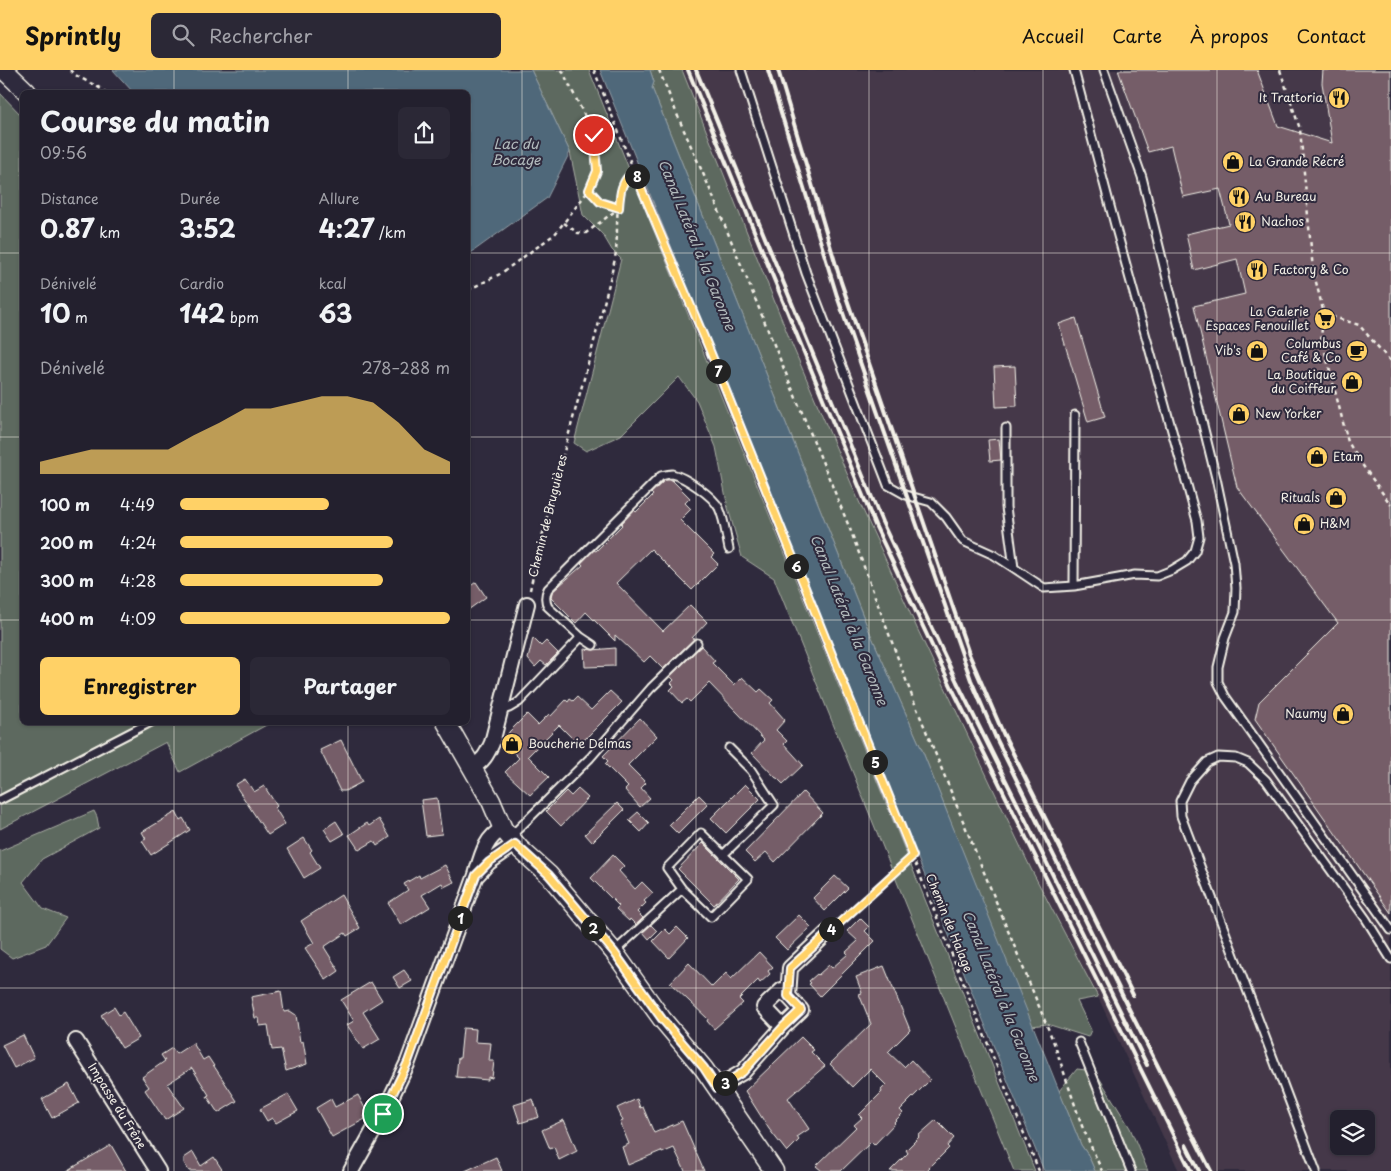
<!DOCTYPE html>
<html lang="fr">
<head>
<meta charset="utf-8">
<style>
  body { margin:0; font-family:"Playpen Sans",sans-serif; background:#2b2836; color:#f1f3f6; height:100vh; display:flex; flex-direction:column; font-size:19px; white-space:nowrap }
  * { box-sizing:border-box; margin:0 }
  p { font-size:16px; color:#a3a3aa }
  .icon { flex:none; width:28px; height:28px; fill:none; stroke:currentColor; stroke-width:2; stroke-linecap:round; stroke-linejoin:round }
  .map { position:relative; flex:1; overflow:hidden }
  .side { position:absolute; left:20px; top:20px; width:450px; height:635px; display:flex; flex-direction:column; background:#23202e; border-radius:8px; box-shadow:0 1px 4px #0004,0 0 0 1px #403e4a }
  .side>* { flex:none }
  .tools { position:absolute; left:1330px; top:1040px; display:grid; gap:10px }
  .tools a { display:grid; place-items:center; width:45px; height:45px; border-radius:8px; background:#23202e; box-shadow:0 1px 4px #0004,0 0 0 1px #403e4a; font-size:25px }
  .pin { position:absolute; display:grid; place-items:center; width:42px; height:42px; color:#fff; margin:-21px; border:2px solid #fff; border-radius:50%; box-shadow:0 1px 5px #0007 }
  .km { position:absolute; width:25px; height:25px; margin:-12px; border-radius:50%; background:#222; color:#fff; font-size:14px; line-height:25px; text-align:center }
  .round { display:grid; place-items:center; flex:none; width:52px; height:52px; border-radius:8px; background:#2b2836 }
  .headline { display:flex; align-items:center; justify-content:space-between; height:85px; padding:0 20px }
  h1 { font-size:28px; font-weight:700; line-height:38px }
  .metrics { display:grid; grid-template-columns:repeat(3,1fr); gap:8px; height:85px; padding:5px 20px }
  .metrics div { display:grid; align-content:center }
  .metrics b { font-size:25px; font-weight:700 }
  .metrics small { font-size:14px; font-weight:400 }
  .metrics p { font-size:14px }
  .chart { height:140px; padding:10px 20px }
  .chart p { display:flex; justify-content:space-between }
  .chart svg { width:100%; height:90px; margin-top:5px; fill:#ffd166; opacity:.7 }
  .button { display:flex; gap:10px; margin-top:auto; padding:10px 20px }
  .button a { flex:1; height:58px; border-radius:8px; background:#ffd166; color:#111; font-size:20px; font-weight:700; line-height:58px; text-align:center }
  .button a+a { background:#2b2836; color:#f1f3f6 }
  ul { padding:0 20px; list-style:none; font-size:16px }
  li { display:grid; grid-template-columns:80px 60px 1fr; align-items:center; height:38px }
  li i { height:12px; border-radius:6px; background:#ffd166 }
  header { display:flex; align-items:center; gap:30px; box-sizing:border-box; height:70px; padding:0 25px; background:#ffd166; color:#111 }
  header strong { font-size:24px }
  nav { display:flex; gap:28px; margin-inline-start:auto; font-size:18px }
  .search { width:350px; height:45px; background:#2b2836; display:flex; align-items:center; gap:12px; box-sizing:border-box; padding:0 18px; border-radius:8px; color:#a3a3aa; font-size:19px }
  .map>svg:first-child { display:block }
  .built { fill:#44394a; fill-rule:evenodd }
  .green { fill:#5d695e; stroke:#a8ada3 }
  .water { fill:#50687a; stroke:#929fa6 }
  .building { fill:#755d68; stroke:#f4f1e8 }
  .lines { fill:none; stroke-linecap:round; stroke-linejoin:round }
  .service-casing { stroke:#f4f1e8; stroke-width:11 }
  .minor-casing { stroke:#f4f1e8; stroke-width:18 }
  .tertiary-casing { stroke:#f4f1e8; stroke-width:21 }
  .path { stroke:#f4f1e8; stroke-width:2.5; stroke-dasharray:4 4; stroke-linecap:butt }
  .service { stroke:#2f2a3d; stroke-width:7 }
  .minor { stroke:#2f2a3d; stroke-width:14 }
  .tertiary { stroke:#2f2a3d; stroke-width:18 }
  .rail { stroke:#f4f1e8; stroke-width:4 }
  .route-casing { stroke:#fff; stroke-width:10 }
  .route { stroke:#ffd166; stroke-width:6 }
  .grid { fill:none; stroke:#f4f1e8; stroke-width:1; stroke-opacity:0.55 }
  .labels { text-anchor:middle; stroke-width:4; stroke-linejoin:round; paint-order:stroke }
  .poi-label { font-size:12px; fill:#f4f1e8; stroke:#2f2a3d; text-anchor:start }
  .street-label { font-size:12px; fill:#f4f1e8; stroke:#2f2a3d }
  .water-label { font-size:14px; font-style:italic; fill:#b2babc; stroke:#2f2a3d }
</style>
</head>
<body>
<header>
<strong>Sprintly</strong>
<div class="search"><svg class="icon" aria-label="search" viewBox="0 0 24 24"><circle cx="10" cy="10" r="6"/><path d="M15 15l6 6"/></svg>Rechercher</div>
<nav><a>Accueil</a><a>Carte</a><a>À propos</a><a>Contact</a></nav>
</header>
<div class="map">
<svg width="1391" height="1101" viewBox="0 0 1391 1101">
  <rect width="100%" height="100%" fill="#2f2a3d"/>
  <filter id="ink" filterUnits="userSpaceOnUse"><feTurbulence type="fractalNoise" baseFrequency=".02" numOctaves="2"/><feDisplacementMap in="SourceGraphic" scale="10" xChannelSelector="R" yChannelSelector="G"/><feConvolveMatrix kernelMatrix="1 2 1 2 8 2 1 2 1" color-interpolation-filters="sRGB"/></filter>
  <g filter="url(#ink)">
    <path class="built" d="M682,0h709v1101h-212l-81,-174 -67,-128 -115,-243 -59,-129 -67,-157zM1339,1049h27v27h-27z"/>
    <path class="green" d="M531,0h58l446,1101h-21l-240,-593 -32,-21 -14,-49 -12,-61 -19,-46 -18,-24 -58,58 -35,16 -12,-8 47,-184 -9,-9 -9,-15 -20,-20 -13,-63z
      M650,0h32l108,270 67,157 59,129 115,243 67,128 -21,4 14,29 -3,7 -41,-13 -15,2 -110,-276 -55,-124 -215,-538 2,-6z
      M0,23l22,23v606l248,1 -90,49 -14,-30 -166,87z
      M94,741l3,6 2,11 -57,31 -19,23 20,27 23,9 -20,27 -34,13 -12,-9v-98z
      M1077,999l18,2 35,57 18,43h-53l-7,-16 -7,-10 -22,-54z"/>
    <path class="water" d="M113,0h418l39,82 -23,46 -79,57v-163h-335z
      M600,0h50l4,12 -2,6 215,538 55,124 159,395 7,10 7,16h-51z"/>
    <path class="building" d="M1118,0h139l21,56 54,17 -10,-60 1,-13h68v843l-136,-194 4,-17 79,-79 -101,-136 -43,-181 51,-12 -8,-35 -43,11 -8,-36 43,-10 -9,-35 -37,8 -12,-51 -23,6z
      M1076,248l29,99 -17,5 -29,-98z
      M1015,296l2,40 -21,1 -2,-40z
      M999,369l2,21 -11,1 -2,-21z
      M665,410h7l18,18 -5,5 6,6 -11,11 34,34 -3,3 7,7 -26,26 -41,-41 -35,34 47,48 27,-26 17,17 -15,16 2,1 -31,30 -13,-13 -6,6 -29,-27v6l-29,-29 -10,11 -25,-25 1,-6 31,-27 -2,-2 13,-13 2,1 26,-26 -1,-1 13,-14 2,2 17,-17 -2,-2z
      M476,512l10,15 -18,13v-22z
      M533,568l8,8 5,-5 12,12 -12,12 -5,-4 -6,6 -7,-8z
      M701,576l14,15 -3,2 22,22 8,-8 16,15 3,-3 12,11 -3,3 15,17 -9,10 11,11 -3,3 19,21 -20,19 -6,-6h-1l-24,-25 12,-13 -55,-57 -19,19 -3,-3 -5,4 -12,-13 4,-4 -3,-3 3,-3 -4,-4z
      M615,578v18l-30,1 -1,-18 9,1z
      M610,621l12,11 -43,43 -20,-20 -31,31 21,21 -19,18 -25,-23 14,-14 -13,-13 3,-13 18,-18 11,11 11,-11 2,2 15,-16 2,2 2,-3 3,2 4,-4 14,13z
      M640,648l17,18 -29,29 18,18 -5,5 9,10 -10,9 -15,-17 3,-3 -23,-23 3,-3 -5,-5z
      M341,670l21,42 -17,9h-5l-20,-41z
      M245,709l9,13 10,-6 13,20 -2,2 10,16 -17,11 -33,-50z
      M745,714l15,15 -34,34 -15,-15z
      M578,719l10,9 -27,28 -15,-15 20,-20 5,5z
      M803,722l20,21 -48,49 -9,-10 -11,10 -10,-10z
      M699,725l9,9 -30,30 -9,-9z
      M437,728l5,36 -16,2 -5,-36z
      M617,733l7,7 -32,32 -7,-8z
      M176,742l4,8 3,-2 7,12 -39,25 -9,-14 4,-2 -4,-7z
      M638,742l11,11 -8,9 -12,-12z
      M379,749l11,18 -13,9 -3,-5 -15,9 -10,-15 18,-12 2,3z
      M336,751l8,13 -12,7 -8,-12z
      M304,768l8,12 -2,2 10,16 -16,10 -17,-29z
      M703,773l36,36 -25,26 -36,-36z
      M613,785l11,11 -5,5 16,18 7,-7 11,11 -9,8 2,2 -9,9 6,6 -7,7 -6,-6 -1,2 -13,-12 3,-3 -28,-28z
      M445,795l9,17 -10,5 -2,-4 -20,12 8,12 -29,18 -13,-22 20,-13 -4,-6 15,-9 1,3z
      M835,806l13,12 -23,23 -12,-13z
      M341,825l19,33 -13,8 -2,-3 -21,14 15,24 -13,9 -21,-32 9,-5 -13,-22z
      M799,845l12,12 -24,23 -12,-12z
      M860,848l9,9 -4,4 10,10 -55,55 -11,-12 2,-1 -2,-2 8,-7 1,1 11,-10 3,3 16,-14 -2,-2 12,-11 -11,-10z
      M651,855l6,6 -8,8 -6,-7z
      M677,857l11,11 -19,20 -16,-17 12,-12 5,5z
      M759,882l14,15 -5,4 2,3 -10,9 -2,-3 -19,19 4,4 -29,26 -7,-8 1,-2 -38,-36 19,-20 23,24 14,-14 5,6z
      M884,896l26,64 -22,22 16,15 7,-7 19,20 -30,30 3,3 -9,9 1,1 -21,22 -3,-3 -30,29h-19l-6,-5 40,-39 -2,-2 8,-7 -3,-3 23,-23 -1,-2 5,-5 -16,-16 -18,18 -22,-23 41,-40 -12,-30 3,-1 -6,-16z
      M404,900l8,11 -12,7 -7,-11z
      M371,912l11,18 -19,12 17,27 -17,10 -16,-24 7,-4 -13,-21z
      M281,921l3,21 6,-1 6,4 4,27 3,-1 4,23 -21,7 -5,-22 -9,1 -4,-25 -8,1 -1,-8h-4l-4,-21z
      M114,937l5,8 4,-3 16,26 -17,10 -21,-33z
      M463,958l13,1 -1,13 16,1 -2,18h5l-2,17 -4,-1v3l-32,-3 2,-19h2z
      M23,965l11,23 -20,10 -12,-23z
      M801,967l13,13 -3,2 14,14 -37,32 21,31 -12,8 2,3 -12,12 -18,-23 -24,-38z
      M193,973l10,17 5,-3 29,44 -19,12 -11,-17 2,-1 -17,-27 -25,16 17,24 -19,12 -20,-30 4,-3 -7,-10 23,-16 -4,-6 11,-7 4,6z
      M69,1014l10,19 -27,15 -10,-19z
      M288,1024l10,17 -22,12 -4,-5 -5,3 -7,-12z
      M358,1025l10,19 -4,2 1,3 -33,18 -16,-29 15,-9 4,8z
      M533,1029l6,18 -19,6 -6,-18z
      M637,1029l3,9 3,-1 11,26 28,-12 22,50h-19l-11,-23 -12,5 -1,-2 -33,14 -6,-18 7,-3 -9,-22 3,-1 -6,-13z
      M564,1050l13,31 -18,9 -5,-13 -4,2 -8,-19z
      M936,1050l18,18 -7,8 2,2 -23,23h-36l18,-18 -2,-3 13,-13 -1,-1z
      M111,1075l15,26h-59z
      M193,1082l8,14 13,-9 9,14h-34l-5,-8v-5z
      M496,1087l6,14h-37z"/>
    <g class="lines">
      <g class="service-casing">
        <path id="service" d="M741,0l65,203 82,212 18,10 25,7 15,15 17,24 31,14 20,13
          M1104,0l38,107 74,301 18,85 2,25 -1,24 -10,26 -7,29v15l7,14 166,234
          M1006,358v79l8,61 30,20 30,-2 61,-11 22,1 15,-6 15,-9 8,-10 4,-14 -2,-16 -82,-296 -41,-155
          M1074,516l1,-171
          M581,567l12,8
          M500,641l9,-3 10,-6 62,-65 -33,-30c-3,-6 -3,-12 0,-18l113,-113c4,-1 7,-2 11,-2 13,3 41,22 47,34 6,13 7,28 10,41
          M0,730l151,-78
          M510,767l80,-79 61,-70 46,-45
          M723,785l51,-50 -23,-35 -22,-22
          M614,882l68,-63 -15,-21 34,-35 47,46 -37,38 -29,-28
          M1079,972l52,129
          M1316,1101l-135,-355 -1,-15 10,-20 17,-19 11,-5 18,1 12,5 18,17 100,139 25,40"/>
      </g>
      <g class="minor-casing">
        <path id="minor" d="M472,697c11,-5 15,-13 20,-24l35,-139
          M477,805l12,-13 26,-18
          M783,957l-19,-20 18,-17 6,6
          M76,971l82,130
          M717,1017l26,-15 40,-45 18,-17 -13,-14 2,-28 37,-35
          M351,1101l32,-57 25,-52 68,-187c5,-17 9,-38 27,-46"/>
      </g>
      <g class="tertiary-casing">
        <path id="tertiary" d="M4,0l23,22
          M446,652l45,79 12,28 17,20 29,26 65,77 48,67 42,50 70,102"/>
      </g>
      <path class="path" d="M70,0c7,9 25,13 35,22
        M562,0l32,65 3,36 -7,19
        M594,0l40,101 75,180 330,820
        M659,0l20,49 30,68 141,342 63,170 141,344 28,83 20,45
        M1280,0l20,59 13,141 11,44 -3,22 27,106 13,21 30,42
        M564,153l14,10h8l33,-25
        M468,220l32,-16 55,-40 34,-44 12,12 18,6
        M1324,244l35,11 32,37
        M530,520c23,-109 57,-215 83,-323 7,-25 1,-53 8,-79 2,-8 7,-13 13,-17
        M836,855l77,-69"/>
      <use href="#service" class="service"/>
      <use href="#minor" class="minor"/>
      <use href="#tertiary" class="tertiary"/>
      <path class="rail" d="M688,0l187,455 76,161 240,485
        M696,0l186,452 75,160 190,383
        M768,0l69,226 134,384 24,56 136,277 80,158
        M778,0l63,212 128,372 34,79 130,262
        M1186,1075l13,26"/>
    </g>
  </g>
  <g class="lines" filter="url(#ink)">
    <g class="route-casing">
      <path id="route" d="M383,1044l25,-52 68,-187 13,-13 26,-18 34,31 65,77 48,67 42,49 13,20 26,-16 40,-45 18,-17 -13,-14 2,-28 123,-112 -203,-505 -76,-180c-13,10 -14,21 -15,37l-19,-6 -11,-12 8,-19 -3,-36"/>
    </g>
    <use href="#route" class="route"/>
  </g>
  <path class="grid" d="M174,0v22M348,0v22M522,0v1101M696,0v1101M869,0v1101M1043,0v1101M1217,0v1101M0,183h22M468,183h923M0,367h22M468,367h923M0,550h22M468,550h923M174,652v449M348,652v449M0,734h1391M0,918h1391"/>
  <defs>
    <g id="restaurant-disc" transform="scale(1.125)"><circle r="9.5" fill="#ffd166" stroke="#2f2a3d"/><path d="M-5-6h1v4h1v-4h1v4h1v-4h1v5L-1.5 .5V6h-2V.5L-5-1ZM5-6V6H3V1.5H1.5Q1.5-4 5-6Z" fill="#111"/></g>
    <g id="shop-disc" transform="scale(1.125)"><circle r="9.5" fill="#ffd166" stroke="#2f2a3d"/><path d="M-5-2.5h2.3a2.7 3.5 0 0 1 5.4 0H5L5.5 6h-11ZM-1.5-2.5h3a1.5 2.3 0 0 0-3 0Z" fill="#111"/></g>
    <g id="supermarket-disc" transform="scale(1.125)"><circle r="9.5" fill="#ffd166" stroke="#2f2a3d"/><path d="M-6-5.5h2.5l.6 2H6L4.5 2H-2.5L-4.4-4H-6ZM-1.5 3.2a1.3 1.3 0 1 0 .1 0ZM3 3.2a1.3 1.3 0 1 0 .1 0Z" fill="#111"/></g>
    <g id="cafe-disc" transform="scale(1.125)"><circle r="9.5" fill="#ffd166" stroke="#2f2a3d"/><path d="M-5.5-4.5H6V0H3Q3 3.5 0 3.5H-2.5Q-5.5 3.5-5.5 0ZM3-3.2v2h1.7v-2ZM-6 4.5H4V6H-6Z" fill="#111"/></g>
  </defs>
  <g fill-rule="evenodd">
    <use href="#restaurant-disc" x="1339" y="28"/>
    <use href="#shop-disc" x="1233" y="92"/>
    <use href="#restaurant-disc" x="1239" y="127"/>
    <use href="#restaurant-disc" x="1245" y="152"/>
    <use href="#restaurant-disc" x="1257" y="200"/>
    <use href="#supermarket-disc" x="1325" y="249"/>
    <use href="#shop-disc" x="1257" y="281"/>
    <use href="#cafe-disc" x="1357" y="281"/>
    <use href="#shop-disc" x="1352" y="312"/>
    <use href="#shop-disc" x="1239" y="344"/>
    <use href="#shop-disc" x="1317" y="387"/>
    <use href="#shop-disc" x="1336" y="428"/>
    <use href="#shop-disc" x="1304" y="454"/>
    <use href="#shop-disc" x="1343" y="644"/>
    <use href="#shop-disc" x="512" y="674"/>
  </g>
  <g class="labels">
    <g class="poi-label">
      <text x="1323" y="32" text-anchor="end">It Trattoria</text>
      <text x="1249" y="96">La Grande Récré</text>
      <text x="1255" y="131">Au Bureau</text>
      <text x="1261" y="156">Nachos</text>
      <text x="1273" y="204">Factory &amp; Co</text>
      <text x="1309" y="246" text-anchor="end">La Galerie<tspan x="1309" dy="14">Espaces Fenouillet</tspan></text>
      <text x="1341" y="278" text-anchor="end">Columbus<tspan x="1341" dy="14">Café &amp; Co</tspan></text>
      <text x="1241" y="285" text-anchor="end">Vib's</text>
      <text x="1336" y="309" text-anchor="end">La Boutique<tspan x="1336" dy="14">du Coiffeur</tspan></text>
      <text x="1255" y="348">New Yorker</text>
      <text x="1333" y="391">Etam</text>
      <text x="1320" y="432" text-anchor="end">Rituals</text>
      <text x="1320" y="458">H&amp;M</text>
      <text x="1327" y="648" text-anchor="end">Naumy</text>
      <text x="528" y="678">Boucherie Delmas</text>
    </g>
    <g class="street-label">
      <text transform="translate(548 446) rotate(-76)" y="4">Chemin de Bruguières</text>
      <text transform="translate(949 853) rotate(68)" y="4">Chemin de Halage</text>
      <text transform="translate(117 1036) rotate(58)" y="4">Impasse du Frêne</text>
    </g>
    <g class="water-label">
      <text x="516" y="79">Lac du<tspan x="516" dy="16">Bocage</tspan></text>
      <text transform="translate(697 175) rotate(68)" y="5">Canal Latéral à la Garonne</text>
      <text transform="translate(849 550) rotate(68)" y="5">Canal Latéral à la Garonne</text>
      <text transform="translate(1001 926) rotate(68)" y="5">Canal Latéral à la Garonne</text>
    </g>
  </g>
</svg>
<div class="tools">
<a><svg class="icon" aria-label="layers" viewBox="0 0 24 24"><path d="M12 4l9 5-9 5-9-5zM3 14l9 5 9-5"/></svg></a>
</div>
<div class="pin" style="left:383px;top:1044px;background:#1e9e55"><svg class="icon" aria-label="arrive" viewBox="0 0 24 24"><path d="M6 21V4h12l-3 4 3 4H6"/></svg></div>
<div class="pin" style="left:594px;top:65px;background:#d93025"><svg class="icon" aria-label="check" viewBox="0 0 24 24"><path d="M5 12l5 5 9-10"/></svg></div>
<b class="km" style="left:460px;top:848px">1</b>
<b class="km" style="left:593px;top:858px">2</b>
<b class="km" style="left:725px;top:1013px">3</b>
<b class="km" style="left:831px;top:859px">4</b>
<b class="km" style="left:875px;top:692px">5</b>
<b class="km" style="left:796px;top:496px">6</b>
<b class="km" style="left:718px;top:301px">7</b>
<b class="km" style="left:637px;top:106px">8</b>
<section class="side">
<div class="headline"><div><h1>Course du matin</h1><p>09:56</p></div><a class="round"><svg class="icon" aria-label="share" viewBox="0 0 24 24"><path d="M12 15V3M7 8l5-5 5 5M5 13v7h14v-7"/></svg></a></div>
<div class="metrics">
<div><p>Distance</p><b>0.87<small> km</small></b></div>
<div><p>Durée</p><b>3:52</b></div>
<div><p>Allure</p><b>4:27<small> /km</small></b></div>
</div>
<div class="metrics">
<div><p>Dénivelé</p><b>10<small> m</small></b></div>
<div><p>Cardio</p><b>142<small> bpm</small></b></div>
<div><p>kcal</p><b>63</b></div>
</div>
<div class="chart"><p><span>Dénivelé</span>278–288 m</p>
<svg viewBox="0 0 160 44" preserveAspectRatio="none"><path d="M0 44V38L10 35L20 32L30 32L40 32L50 32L60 25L70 19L80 12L90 12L100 9L110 6L120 6L130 9L140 19L150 32L160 38V44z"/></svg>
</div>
<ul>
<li><b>100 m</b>4:49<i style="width:55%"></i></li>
<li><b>200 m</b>4:24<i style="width:79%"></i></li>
<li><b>300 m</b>4:28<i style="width:75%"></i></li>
<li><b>400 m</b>4:09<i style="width:100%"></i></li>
</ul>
<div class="button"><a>Enregistrer</a><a>Partager</a></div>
</section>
</div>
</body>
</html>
